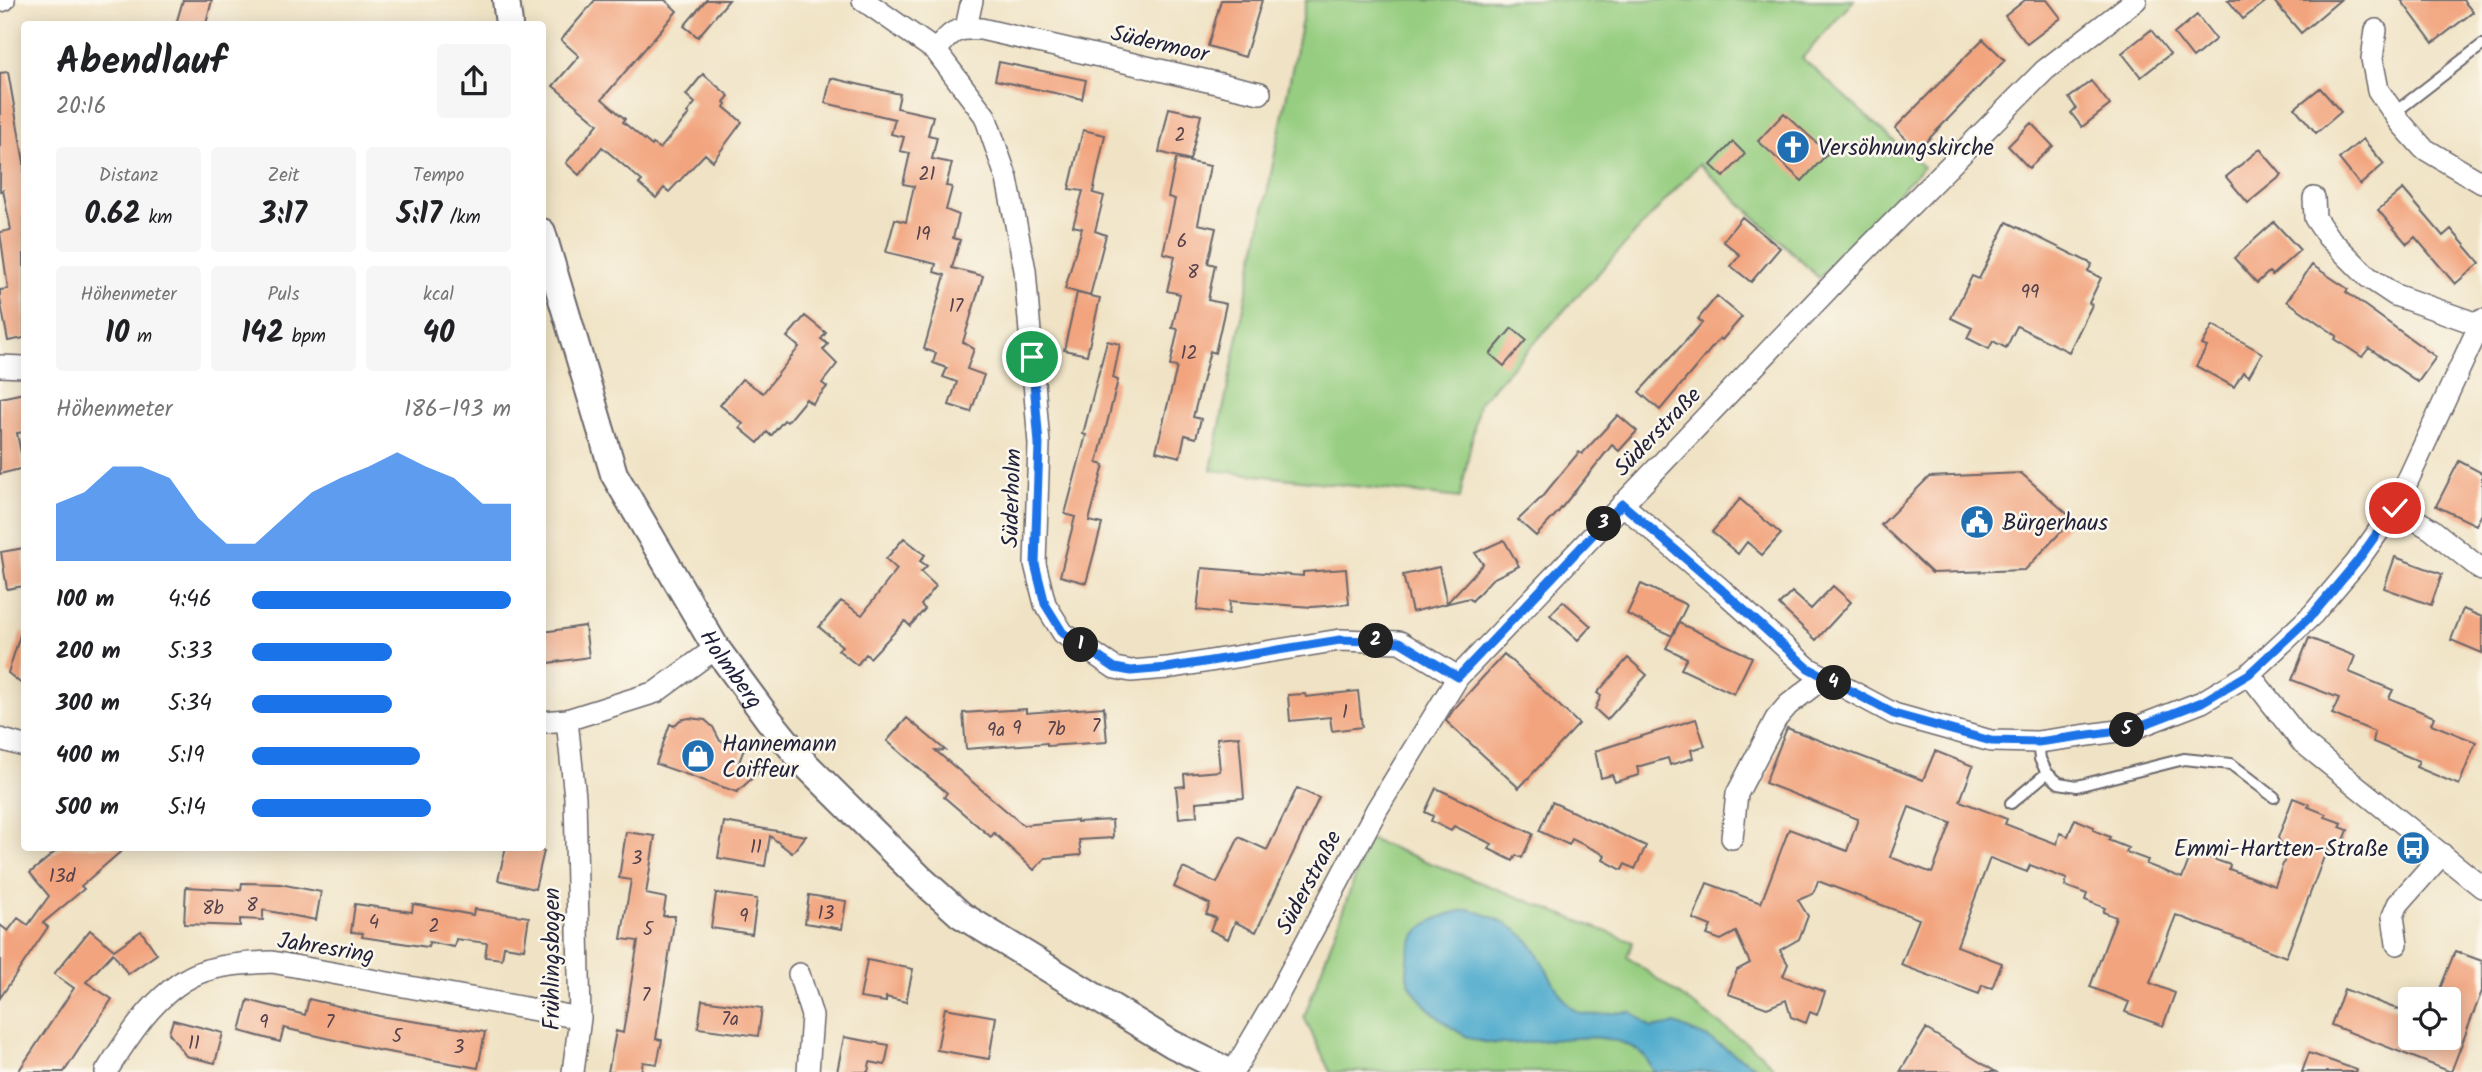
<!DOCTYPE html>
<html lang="de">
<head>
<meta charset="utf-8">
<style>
  body { margin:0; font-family:Kalam,sans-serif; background:#f6f6f6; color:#202124; height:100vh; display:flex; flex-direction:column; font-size:26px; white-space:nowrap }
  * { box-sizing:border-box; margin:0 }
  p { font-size:23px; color:#757577 }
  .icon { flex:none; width:38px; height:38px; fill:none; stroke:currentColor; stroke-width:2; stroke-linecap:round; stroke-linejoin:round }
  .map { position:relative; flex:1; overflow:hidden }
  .details { position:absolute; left:21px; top:21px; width:525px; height:830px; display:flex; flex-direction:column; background:#fff; border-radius:7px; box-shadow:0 4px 18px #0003 }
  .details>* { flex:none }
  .buttons { position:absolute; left:2398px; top:987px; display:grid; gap:14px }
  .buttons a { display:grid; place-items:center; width:63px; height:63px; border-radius:7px; background:#fff; box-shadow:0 4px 18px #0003; font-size:35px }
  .pin { position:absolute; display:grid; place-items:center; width:60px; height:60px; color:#fff; margin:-30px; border:4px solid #fff; border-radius:50%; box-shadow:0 2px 7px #0007 }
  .km { position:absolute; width:35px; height:35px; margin:-18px; border-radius:50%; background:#222; color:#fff; font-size:19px; line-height:35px; text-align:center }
  .round { display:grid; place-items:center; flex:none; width:74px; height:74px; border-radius:7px; background:#f6f6f6 }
  .summary { display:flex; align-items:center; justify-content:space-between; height:119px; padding:0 35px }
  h1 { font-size:38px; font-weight:700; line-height:52px }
  .figures { display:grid; grid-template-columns:repeat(3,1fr); gap:10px; height:119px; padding:7px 35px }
  .figures div { display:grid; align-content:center; border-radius:7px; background:#f6f6f6; text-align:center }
  .figures b { font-size:30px; font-weight:700 }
  .figures small { font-size:19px; font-weight:400 }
  .figures p { font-size:19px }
  .chart { height:196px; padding:14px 35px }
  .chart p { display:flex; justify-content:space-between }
  .chart svg { width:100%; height:126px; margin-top:7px; fill:#1a73e8; opacity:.7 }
  ul { padding:0 35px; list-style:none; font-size:23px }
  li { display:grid; grid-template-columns:112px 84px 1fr; align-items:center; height:52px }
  li i { height:18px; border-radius:9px; background:#1a73e8 }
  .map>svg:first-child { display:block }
  .green { fill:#96cd80; stroke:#5c785e; stroke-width:2 }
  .water { fill:#4fabcd; stroke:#386684; stroke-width:2 }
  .building { fill:#f2a47e; fill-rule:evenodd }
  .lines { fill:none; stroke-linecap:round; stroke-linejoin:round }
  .service-casing { stroke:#6a666b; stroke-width:14 }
  .minor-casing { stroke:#6a666b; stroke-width:24 }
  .tertiary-casing { stroke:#6a666b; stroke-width:30 }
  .service { stroke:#fff; stroke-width:10 }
  .minor { stroke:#fff; stroke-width:21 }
  .tertiary { stroke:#fff; stroke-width:26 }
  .route-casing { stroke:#fff; stroke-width:14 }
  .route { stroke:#1a73e8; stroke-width:9 }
  .labels { text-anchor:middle; stroke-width:5; stroke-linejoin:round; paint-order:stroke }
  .number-label { font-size:19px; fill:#56424c }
  .street-label { font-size:23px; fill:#22223b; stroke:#fbf7ec }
  .poi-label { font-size:23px; fill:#22223b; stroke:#fbf7ec; text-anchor:start }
</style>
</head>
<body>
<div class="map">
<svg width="2482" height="1072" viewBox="0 0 2482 1072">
  <rect width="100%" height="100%" fill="#fbf7ec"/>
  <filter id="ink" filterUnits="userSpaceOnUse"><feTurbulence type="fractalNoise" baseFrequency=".0143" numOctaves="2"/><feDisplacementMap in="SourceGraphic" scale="14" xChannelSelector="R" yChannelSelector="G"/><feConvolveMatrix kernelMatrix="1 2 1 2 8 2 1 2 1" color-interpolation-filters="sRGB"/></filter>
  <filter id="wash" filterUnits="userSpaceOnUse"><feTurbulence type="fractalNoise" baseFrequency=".00686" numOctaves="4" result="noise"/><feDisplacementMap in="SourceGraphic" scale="28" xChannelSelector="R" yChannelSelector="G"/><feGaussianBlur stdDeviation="1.57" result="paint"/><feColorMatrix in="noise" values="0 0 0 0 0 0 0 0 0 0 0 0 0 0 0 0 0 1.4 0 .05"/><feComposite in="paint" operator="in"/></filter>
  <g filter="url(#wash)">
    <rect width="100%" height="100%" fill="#f0e3c5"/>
    <path class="green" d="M1306,0h548l-52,58 121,109 -104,111 -120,-114 -220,239 -19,95 -249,-28z
      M1369,839l264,103 -6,15 133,96 18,19h-448l-26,-55z"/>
    <path class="water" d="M1469,909c20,6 41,14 57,29 19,19 33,71 57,76 15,3 33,-3 49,-2l19,16 24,-4 33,14 56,34h-110c-3,-6 -7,-14 -12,-18 -45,-38 -122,4 -172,-16 -21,-9 -59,-40 -63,-63 0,-5 1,-12 1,-17 1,-12 6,-24 16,-32 14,-10 28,-13 45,-17z"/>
    <g id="blocks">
      <path class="building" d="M183,0h29l-6,24h-30z
        M595,0h70l12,11 -75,88 23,20 -2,3 29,24 1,-2 7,5 29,-35 -2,-1 8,-10 -9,-8 17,-21 26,22 -5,6 2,2 -2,3 18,15 -29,39 -8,-7 -36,38 -5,-4 -8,10 -17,-14 3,-3 -40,-34 -23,28 -13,-12 32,-39 -45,-38 26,-30 -18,-16z
        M706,0h23l-31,37 -14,-11z
        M1221,0h41l-17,57 -37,-11z
        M2025,0h22l14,18 -34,26 -22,-28z
        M2228,0h40l-25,19z
        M2273,0h67l-39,33z
        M2401,0h62l10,12 -40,31z
        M2197,15l19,24 -23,19 -19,-24z
        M2151,30l19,24 -29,23 -19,-24z
        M1983,39l22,21 -87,90 -23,-22z
        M999,62l87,18 -4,19 -87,-19z
        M8,72l16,90v176l-16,3 -8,-42v-9l8,-1 -8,-57 11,-2 -8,-40 -3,1v-118z
        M831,78l69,16 -3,14 36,8 -5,19 9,2 -5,22 20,4 -6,23 6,1 -6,23 13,5 -6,23 7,2 -8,28 31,8 -20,66 11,7 -7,20 17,6 -13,37 -22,-7 8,-23 -14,-5 4,-9 -14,-5 3,-10 -12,-4 21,-74 -11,-3 2,-8 -50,-12 9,-33 11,3 8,-36 -11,-2 7,-31 -10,-2 4,-14 -13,-3 4,-15 -70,-16z
        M2091,81l19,24 -28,22 -11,-14 5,-5 -7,-10z
        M2320,88l21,24 -25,21 -21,-25z
        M1169,108l32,7 -11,45 -31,-8z
        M1784,113l44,40 -26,28 -44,-40z
        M2031,123l22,23 -24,22 -21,-22z
        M1083,130l22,5 -12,58 11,3 -9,35 11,4 -16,61 -25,-7 17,-61 -9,-2 10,-35 -14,-2z
        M2363,139l21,25 -24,21 -21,-26z
        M1733,142l12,12 -21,23 -13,-12z
        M2260,149l22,26 -34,28 -22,-26z
        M1176,159l34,7 -12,58 18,4 -8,35 7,2 -7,35 18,4 -11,49 -5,-2 -17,66 8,2 -5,19 -11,-3 -5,22 -24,-6 21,-84 -7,-1 8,-37 -6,-1 8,-34 -13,-3 8,-35 -12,-3 12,-54 -7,-2z
        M2403,189l40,47 8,-7 29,34 -25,21 -40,-47 -8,7 -29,-34z
        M1742,217l38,31 -29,34 -20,-16 9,-11 -17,-14z
        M2007,222l85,42 -4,7 13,7 -12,25 3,2 -23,47 -52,-26 -11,22 -13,-7 -4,8 -22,-11 5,-10 -21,-10 21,-42 7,3z
        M2274,222l26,28 -28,25 -3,-3 -12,11 -23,-25z
        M2312,265l36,24 -2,3 90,65 -18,25 -49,-34 -7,9 -27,-18 2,-3 -50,-35z
        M1077,293l23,5 -13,57 -23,-5z
        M1717,296l25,21 -20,23 -2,-2 -60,72 -21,-18 63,-69 -4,-4z
        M805,316l21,17 -5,6 7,5 -5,6 14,14 -15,19 5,4 -15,17 -6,-5 -19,23 -3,-2 -13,16 -4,-4 -9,11 -18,-15 3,-4 -23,-19 22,-26 21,14 36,-46 -12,-10z
        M2213,325l49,28 -13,23 -6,-4 -9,15 -38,-21 11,-19 -5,-2z
        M1512,328l14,12 -22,26 -14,-12z
        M1107,341l13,3 -7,34 5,2 -21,83 7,2 -15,56 13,3 -16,59 -26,-7 15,-59 -10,-3 21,-79 -3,-1z
        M24,393v39l-7,1 7,35 -24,6v-76z
        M1618,415l19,16 -18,20 -7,-6 -53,66 -23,25 -18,-16 23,-22 38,-46 3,2z
        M2459,461l23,12v41l-6,11 -40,-19z
        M2021,473l52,46 -48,51 -93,3 -51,-48 48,-48z
        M1740,499l41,35 -19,21 -15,-13 -9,12 -26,-22z
        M904,538l21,17 -5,6 7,5 -6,6 15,14 -15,19 4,4 -15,17 -5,-5 -35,37 -4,-4 -9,11 -19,-15 4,-4 -23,-19 22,-26 21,14 35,-46 -11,-10z
        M1504,540l15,26 -27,13 -20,22 -3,-3 -57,14 -9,-37 36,-8 8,36 36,-39 -8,-11z
        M24,548v38l-17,3 -6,-37z
        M2395,557l47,17 -11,31 -47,-17z
        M1202,568l101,8v-4l43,-3 3,35 -37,3 -82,-6 -1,13 -32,-4z
        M1641,584l46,21 -15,31 -45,-22z
        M1833,586l18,16 -35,38 -37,-35 13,-13 19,17z
        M1563,601l28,25 -13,14 -28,-25z
        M2463,609l19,8v36l-31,-13z
        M1679,623l73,34 -18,37 -53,-25 6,-11 -21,-10z
        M585,626l4,31 -47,7v-32z
        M21,632h3v54l-16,-13z
        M2309,638l46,18 -6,16 44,18 -4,8 45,19 -3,7 45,18 -17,43 -43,-18 3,-6 -46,-19 2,-10 -43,-18 7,-16 -47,-18z
        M1504,654l75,70 -60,64 -73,-67 8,-12z
        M1628,658l19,17 -40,45 -12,-11 6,-13 -4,-3z
        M1358,691l4,36 -30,4 -2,-14 -40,4 -2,-26 17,-1 1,3z
        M1104,707l3,35 -60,4v-3l-81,6 -3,-36 63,-4v4z
        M689,718l16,2 8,7 7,14 24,8 -6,16 21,7 -22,20 -81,-28 14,-40 4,2 6,-6z
        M907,718l38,32 -9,1 87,74 54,-5v2l35,-2 1,18 -34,2 2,15 -36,3 -11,12 -40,-37 -3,4 -47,-40 3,-4 -60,-52z
        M1696,719l9,27 -14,4 2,8 -23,7 -2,-7 -31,9 2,8 -24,7 -3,-7 -11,3 -6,-27z
        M1787,728l136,52 12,-29 38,15 -13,35 47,18 -2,5 52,20 3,-11 8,3 7,-17 19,8 -1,3 17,7 -2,3 20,8 -2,4 22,8 -2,4 36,14 12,-31 18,7 -2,4 20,7 -1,4 46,17 12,-33 -9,-15 15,-40 16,6 -1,3 18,7 -1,3 17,6 -2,4 8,3 -9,23 -12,-4 -41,108 -110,-42 -26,68 25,10 -12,33 -38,-14 4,-10 -39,-15 26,-70 -13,-5 2,-4 -20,-8 2,-6 -22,-8 2,-7 -37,-14 -3,7 -37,-14 -33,88 45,17 -10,25 -10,-3 -3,9 -78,-29 18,-46 -101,-38 -5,13 -15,6 10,16 -9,23 -19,11 8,14 -5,12 42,16 -8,23 -7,-3 -4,11 -15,-6 -5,-17 -19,8 -39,-14 9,-24 13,-7 -14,-31 -15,8 -14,-5 4,-9 -18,-7 14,-36 54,20 28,-74 58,22 11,-32 -93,-36zM1909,807l42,16 -19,50 -42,-16z
        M1239,736l5,62 -48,4 1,14 -18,2 -3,-31 9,-1 -1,-12 36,-3 -3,-33z
        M1297,788l22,10 -63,134 -21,-10 -7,17 -18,-9 6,-12 -10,-4 4,-10 -36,-17 9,-19 34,15 22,-46 28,13z
        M1436,788l97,46 -11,24 -6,-3 -3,6 -24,-12 3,-5 -38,-18 -3,5 -20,-10 2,-5 -8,-4z
        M1552,802l94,44 -11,23 -10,-5 -3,6 -19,-10 2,-5 -33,-16 -3,6 -30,-14z
        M724,822l47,8 35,6 -14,17 -22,-17 -5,30 -47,-8z
        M626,832l29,4 -9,58 20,4 -3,18h12l-19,123 6,1 -5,24 -14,-2 -2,10h-33l8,-41 7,2 15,-92 -17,-2 10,-59 -12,-2z
        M61,847h65l-45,39 3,3 -41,34 5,4 -48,71v-73l8,6 10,-13 10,7 21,-29 -19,-23z
        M506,847h22l16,4 -9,38 -37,-9z
        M242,883l38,1 41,8 -5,28 -53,-10v10l-23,-1v7l-56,-2 2,-37 55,3z
        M716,893l41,6 -5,35 -41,-6z
        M809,895l37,6 -4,28 -37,-6z
        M355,904l57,8 1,-8 60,11 1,-6 55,8 -5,32 -20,-3 -2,13 -17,-2 2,-14 -31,-4 -2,8 -25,-5 -1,5 -66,-10 1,-4 -12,-1z
        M90,930l24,20 27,-19 16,23 -29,20 -15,-21 -27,29 26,17 -48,73h-46l56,-84 -20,-14z
        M2455,951l27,10v30l-31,81 -120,-47 13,-36 66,25v24h38v-39h-12z
        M867,960l46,9 -7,33 -20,-5v5l-26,-4z
        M309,999l70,17 106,16 -7,36 -101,-18 -93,-22 -4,14 -40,-11 8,-31 57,15z
        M702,1000l60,8 -4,28 -60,-8z
        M945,1008l51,9 -7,42 -52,-9z
        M173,1020l50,13 -8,30 -29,-7 -17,-23z
        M1926,1029l70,43h-96z
        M844,1037l45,8 -4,20 -15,-3 -2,10h-31z
        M2309,1053l48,17 -1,2h-54z"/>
    </g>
  </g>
  <g filter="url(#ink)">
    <use href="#blocks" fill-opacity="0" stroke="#6a666b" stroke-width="2"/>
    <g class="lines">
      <g class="service-casing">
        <path id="service" d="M2394,113l88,-68
          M2038,742l2,17 7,14 12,10 18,3 107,-27 47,5 43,33
          M2011,803l36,-30"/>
      </g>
      <g class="minor-casing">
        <path id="minor" d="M863,0l73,51 49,65 22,63 18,91 14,174 -4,120 10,40 18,29 52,35 16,3 36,-3 173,-28 60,2 58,35
          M0,1l4,-1
          M966,28l6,-28
          M2376,30l-4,29 6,31 22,32 23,26 59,35
          M936,51c14,-19 20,-24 45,-22l279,64
          M2314,198l1,20 13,19 40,40 27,18 85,30
          M0,366l24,1
          M1622,504l100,86 86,78 86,46 97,27 47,1 94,-13 70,-27 47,-28 64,-60 43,-51 39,-55 87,-188
          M2395,508l36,21 51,41
          M2249,674l53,68 180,145
          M567,720l8,77 5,221 -7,54
          M542,722l25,-2 89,-28 60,-44
          M0,739l24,7
          M1732,838l5,-44 39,-75 12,-14 35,-27
          M2397,944l-4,-28 5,-12 44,-50
          M799,974l13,42 -4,56
          M106,1072c24,-38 55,-88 101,-102 22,-6 43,-7 65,-8l308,56
          M1233,1072l44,-75 100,-188 81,-132 393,-412 194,-195 91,-70"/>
      </g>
      <g class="tertiary-casing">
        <g id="tertiary">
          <path d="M506,0l3,24"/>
          <path id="s1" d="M542,232l72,242 102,174 53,72 35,43 117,116 40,36 211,129 57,28"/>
        </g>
      </g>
      <use href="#service" class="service"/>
      <use href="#minor" class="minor"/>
      <use href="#tertiary" class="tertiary"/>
    </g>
  </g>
  <g class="lines" filter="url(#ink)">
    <g class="route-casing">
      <path id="route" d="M1032,357l7,87 -4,120 10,40 18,29 52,35 16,3 36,-3 173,-28 60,2 58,35 164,-173 100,86 86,78 86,46 97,27 47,1 94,-13 70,-27 47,-28 64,-60 43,-51 39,-55"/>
    </g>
    <use href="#route" class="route"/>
  </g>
  <defs>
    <g id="church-disc" transform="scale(1.75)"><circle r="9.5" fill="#1f6fb2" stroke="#fbf7ec"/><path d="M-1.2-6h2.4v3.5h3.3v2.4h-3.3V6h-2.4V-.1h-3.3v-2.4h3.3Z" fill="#fff"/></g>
    <g id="civic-disc" transform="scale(1.75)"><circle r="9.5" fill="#1f6fb2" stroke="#fbf7ec"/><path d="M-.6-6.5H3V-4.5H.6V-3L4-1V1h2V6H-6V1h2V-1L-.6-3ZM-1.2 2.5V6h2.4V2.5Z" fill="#fff"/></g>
    <g id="shop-disc" transform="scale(1.75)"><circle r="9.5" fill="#1f6fb2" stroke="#fbf7ec"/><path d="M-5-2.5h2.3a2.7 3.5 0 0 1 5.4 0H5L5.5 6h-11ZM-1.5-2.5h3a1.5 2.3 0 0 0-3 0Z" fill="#fff"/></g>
    <g id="bus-disc" transform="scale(1.75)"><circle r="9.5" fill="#1f6fb2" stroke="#fbf7ec"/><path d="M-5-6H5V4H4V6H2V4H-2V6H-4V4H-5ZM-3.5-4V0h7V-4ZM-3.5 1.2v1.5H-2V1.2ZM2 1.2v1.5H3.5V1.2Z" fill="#fff"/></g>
  </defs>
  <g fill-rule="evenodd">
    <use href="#church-disc" x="1793" y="147"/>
    <use href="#civic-disc" x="1977" y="522"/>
    <use href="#shop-disc" x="698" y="756"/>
    <use href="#bus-disc" x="2413" y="848"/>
  </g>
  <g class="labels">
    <g class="number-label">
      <text x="1180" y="141">2</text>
      <text x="927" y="180">21</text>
      <text x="923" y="240">19</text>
      <text x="1182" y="247">6</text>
      <text x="1193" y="278">8</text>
      <text x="2030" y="298">99</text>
      <text x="956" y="312">17</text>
      <text x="1189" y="359">12</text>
      <text x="1345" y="718">1</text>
      <text x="1096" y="732">7</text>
      <text x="1017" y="734">9</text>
      <text x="1056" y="735">7b</text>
      <text x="996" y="736">9a</text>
      <text x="756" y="853">11</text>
      <text x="637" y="864">3</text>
      <text x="62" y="882">13d</text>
      <text x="252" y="911">8</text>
      <text x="213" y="914">8b</text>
      <text x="826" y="919">13</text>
      <text x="744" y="922">9</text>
      <text x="374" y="928">4</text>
      <text x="434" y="932">2</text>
      <text x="648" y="935">5</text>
      <text x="646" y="1001">7</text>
      <text x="730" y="1025">7a</text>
      <text x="264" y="1028">9</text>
      <text x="330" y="1028">7</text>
      <text x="397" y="1042">5</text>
      <text x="194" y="1049">11</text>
      <text x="459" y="1053">3</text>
    </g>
    <g class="street-label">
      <text transform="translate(1160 43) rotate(13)" y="8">Südermoor</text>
      <text transform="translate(1657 431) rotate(-46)" y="8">Süderstraße</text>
      <text transform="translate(1011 498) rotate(-88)" y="8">Süderholm</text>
      <text dy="8" stroke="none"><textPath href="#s1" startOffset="480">Holmberg</textPath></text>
      <text transform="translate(1308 882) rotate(-62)" y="8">Süderstraße</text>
      <text transform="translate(326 947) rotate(9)" y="8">Jahresring</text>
      <text transform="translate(551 959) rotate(-90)" y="8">Frühlingsbogen</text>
    </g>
    <g class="poi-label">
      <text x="1818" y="155">Versöhnungskirche</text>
      <text x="2002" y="530">Bürgerhaus</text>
      <text x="722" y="751">Hannemann<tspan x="722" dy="26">Coiffeur</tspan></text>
      <text x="2388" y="856" text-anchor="end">Emmi-Hartten-Straße</text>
    </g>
  </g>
</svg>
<div class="buttons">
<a><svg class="icon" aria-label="locate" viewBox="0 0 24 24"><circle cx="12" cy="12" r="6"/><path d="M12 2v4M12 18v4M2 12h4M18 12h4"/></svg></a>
</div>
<div class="pin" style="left:1032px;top:357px;background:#1e9e55"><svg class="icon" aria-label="arrive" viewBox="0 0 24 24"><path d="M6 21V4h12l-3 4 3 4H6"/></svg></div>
<div class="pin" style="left:2395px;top:508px;background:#d93025"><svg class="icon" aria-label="check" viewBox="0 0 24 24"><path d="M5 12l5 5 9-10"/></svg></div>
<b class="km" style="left:1081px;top:645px">1</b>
<b class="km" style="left:1376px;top:641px">2</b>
<b class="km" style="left:1604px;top:524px">3</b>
<b class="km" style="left:1834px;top:683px">4</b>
<b class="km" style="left:2127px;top:730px">5</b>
<section class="details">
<div class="summary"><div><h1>Abendlauf</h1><p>20:16</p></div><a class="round"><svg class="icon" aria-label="share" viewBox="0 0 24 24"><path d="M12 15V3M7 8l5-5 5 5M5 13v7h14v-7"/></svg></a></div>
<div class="figures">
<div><p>Distanz</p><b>0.62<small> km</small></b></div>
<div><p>Zeit</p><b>3:17</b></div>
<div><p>Tempo</p><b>5:17<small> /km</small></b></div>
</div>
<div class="figures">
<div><p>Höhenmeter</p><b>10<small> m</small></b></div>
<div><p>Puls</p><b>142<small> bpm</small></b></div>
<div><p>kcal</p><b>40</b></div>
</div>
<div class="chart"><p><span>Höhenmeter</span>186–193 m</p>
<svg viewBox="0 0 160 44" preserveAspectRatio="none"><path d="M0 44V24L10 20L20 11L30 11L40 15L50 29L60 38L70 38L80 29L90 20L100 15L110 11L120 6L130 11L140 15L150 24L160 24V44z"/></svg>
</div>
<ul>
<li><b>100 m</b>4:46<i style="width:100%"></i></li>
<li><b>200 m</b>5:33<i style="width:54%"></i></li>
<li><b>300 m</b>5:34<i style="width:54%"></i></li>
<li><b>400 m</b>5:19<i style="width:65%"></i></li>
<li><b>500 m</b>5:14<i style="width:69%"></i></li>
</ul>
</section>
</div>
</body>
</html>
